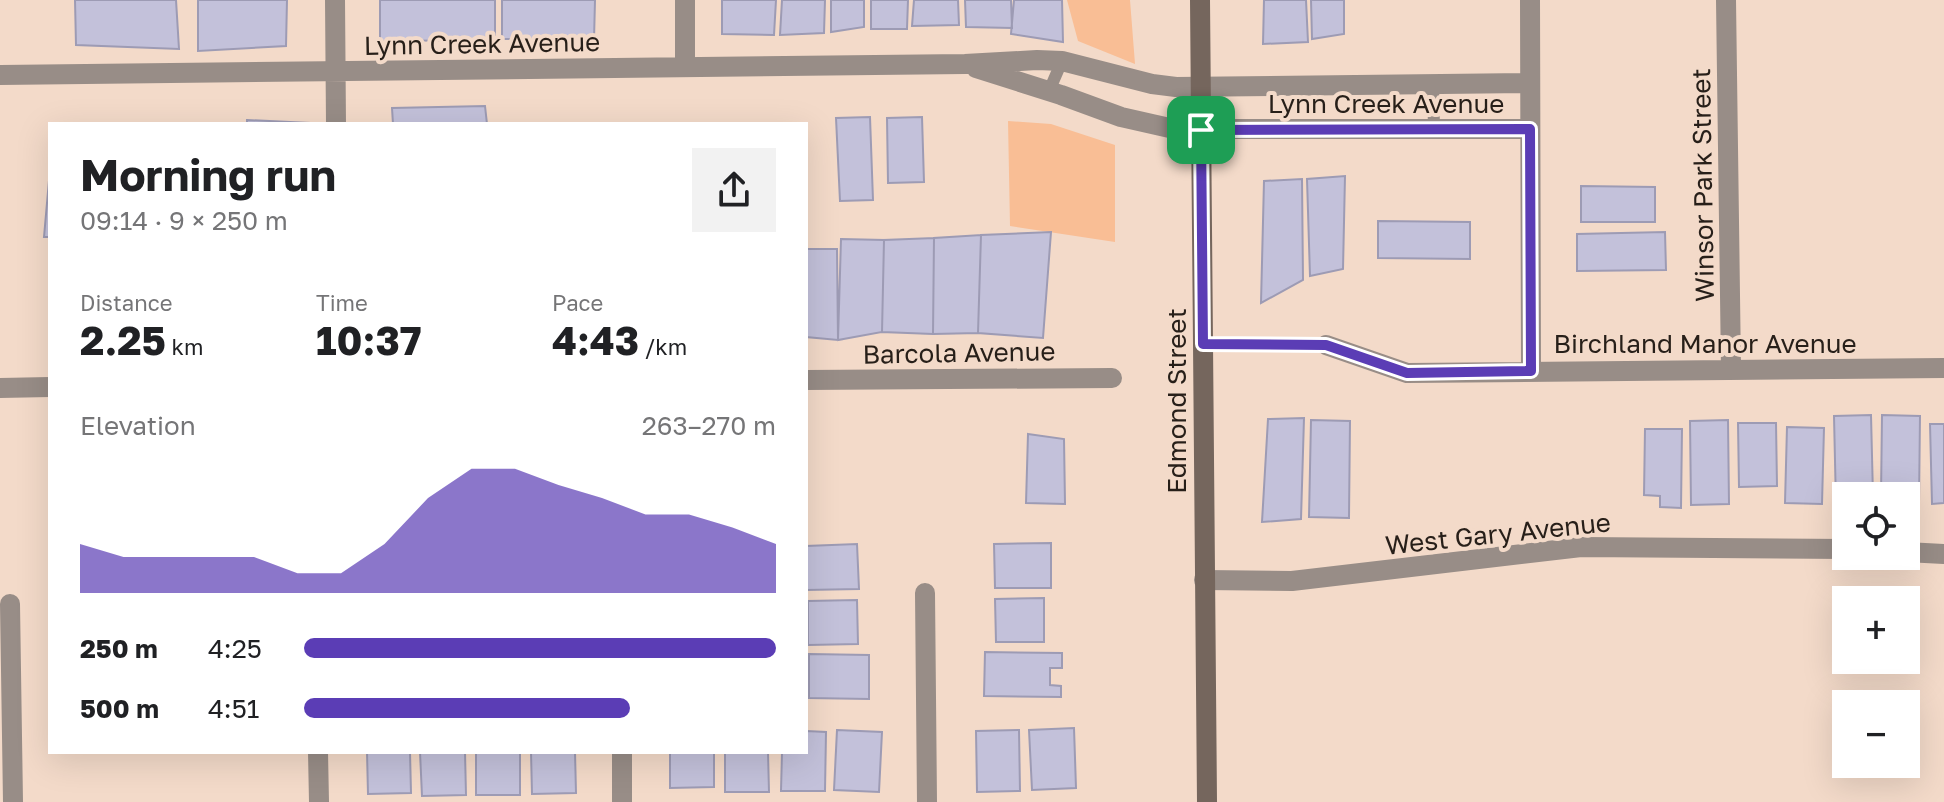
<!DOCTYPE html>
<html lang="en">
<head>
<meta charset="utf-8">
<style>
  body { margin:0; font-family:"Golos Text",sans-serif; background:#f2f2f2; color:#202124; height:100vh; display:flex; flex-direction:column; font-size:30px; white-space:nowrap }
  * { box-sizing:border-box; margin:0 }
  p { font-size:26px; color:#757577 }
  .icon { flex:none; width:44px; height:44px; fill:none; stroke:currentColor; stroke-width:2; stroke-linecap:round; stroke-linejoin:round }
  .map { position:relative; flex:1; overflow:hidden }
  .panel { position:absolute; left:48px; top:122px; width:760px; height:632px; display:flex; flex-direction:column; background:#fff; border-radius:0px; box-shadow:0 8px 32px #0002 }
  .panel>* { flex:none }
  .buttons { position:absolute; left:1832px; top:482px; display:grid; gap:16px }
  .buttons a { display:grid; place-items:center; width:88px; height:88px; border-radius:0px; background:#fff; box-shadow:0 8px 32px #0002; font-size:40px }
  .pin { position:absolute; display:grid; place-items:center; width:68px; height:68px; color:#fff; margin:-34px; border-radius:16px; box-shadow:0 4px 12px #0006 }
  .round { display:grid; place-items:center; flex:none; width:84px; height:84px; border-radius:0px; background:#f2f2f2 }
  .overview { display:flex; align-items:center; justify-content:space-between; height:136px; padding:0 32px }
  h1 { font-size:44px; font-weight:700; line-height:60px }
  .metrics { display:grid; grid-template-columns:repeat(3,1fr); gap:12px; height:136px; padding:8px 32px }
  .metrics div { display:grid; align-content:center }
  .metrics b { font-size:40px; font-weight:700 }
  .metrics small { font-size:22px; font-weight:400 }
  .metrics p { font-size:22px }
  .chart { height:224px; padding:16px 32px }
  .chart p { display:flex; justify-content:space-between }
  .chart svg { width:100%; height:144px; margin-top:8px; fill:#5b3db5; opacity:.7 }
  ul { padding:0 32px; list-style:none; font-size:26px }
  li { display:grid; grid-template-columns:128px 96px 1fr; align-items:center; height:60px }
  li i { height:20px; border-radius:10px; background:#5b3db5 }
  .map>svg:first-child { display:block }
  .green { fill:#f9be95 }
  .building { fill:#c3c1da; stroke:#9d9bb4; stroke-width:2 }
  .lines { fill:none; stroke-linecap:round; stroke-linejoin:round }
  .lane { stroke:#988d87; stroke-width:12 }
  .street { stroke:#988d87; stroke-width:20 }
  .secondary { stroke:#75665d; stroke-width:20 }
  .route-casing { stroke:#fff; stroke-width:16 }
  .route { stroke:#5b3db5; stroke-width:10 }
  .labels { text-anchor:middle; stroke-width:8; stroke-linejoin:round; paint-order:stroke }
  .street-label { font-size:26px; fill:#271f19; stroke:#f3dac9 }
</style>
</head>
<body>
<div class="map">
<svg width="1944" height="802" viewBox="0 0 1944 802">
  <rect width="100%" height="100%" fill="#f3dac9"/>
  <path class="green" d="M1067,0h63l5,64 -57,-23z
    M1008,121l43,3 64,21v97l-105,-16z"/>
  <path class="building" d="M75,0h101l3,49 -103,-4z
    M198,0h89l-1,46 -88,5z
    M380,0h115v40l-115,1z
    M502,0h93l-1,40 -92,-1z
    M722,0h54l-2,35 -52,-1z
    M782,0h43l-1,33 -44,2z
    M831,0h33v27l-33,5z
    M871,0h37l-1,29h-36z
    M914,0h44l1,25 -47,1z
    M965,0h46l1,28 -46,-1z
    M1014,0h48l1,42 -52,-8z
    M1264,0h42l2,42 -45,2z
    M1311,0h33v34l-32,5z
    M485,106l2,18h-94l-1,-16z
    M870,117l3,83 -33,1 -4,-83z
    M922,117l2,65 -36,1 -1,-65z
    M247,120l63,3v1h-63z
    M50,169v68h-6z
    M1345,176l-2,93 -33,7 -3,-97z
    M1302,179l1,101 -42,23 3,-122z
    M1581,186l74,1v35h-74z
    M1378,221l92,1v37l-92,-1z
    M1051,232l-8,106 -65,-5 3,-98z
    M1665,232l1,38 -89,1v-37z
    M981,235l-3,98 -45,1 1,-96z
    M934,238l-1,96 -51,-2 2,-92z
    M841,239l43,1 -2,92 -44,8z
    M806,249h31l1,91 -32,-3z
    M1871,415l2,81h-27v9h-10l-2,-89z
    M1882,415l38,1 -1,87h-13v-7h-25z
    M1304,418l-3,101 -39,3 6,-103z
    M1311,420l39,1 -1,97 -40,-1z
    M1728,420l1,84 -38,1 -1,-84z
    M1738,423h38l1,63 -38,1z
    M1930,424h14v79l-12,1z
    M1787,427l37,1 -2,76 -37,-1z
    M1645,429h37l-1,79 -21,-1v-11l-16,-1z
    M1028,434l36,5 1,65 -39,-1z
    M1051,543v45h-56l-1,-44z
    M857,544l2,45 -53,1v-44z
    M1044,598v44h-48l-1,-43z
    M857,600l1,44 -50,1v-44z
    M985,652l77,1v15h-12v17l11,1v11l-77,-1z
    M809,654l60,1v44l-60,-1z
    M1074,728l2,60 -44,2 -3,-60z
    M837,730l45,2 -3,60 -45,-2z
    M1019,730l1,61 -43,1 -1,-61z
    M806,731l20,1 -1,59h-44l1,-39h24z
    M367,752h43l1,41 -43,1z
    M420,752h45l1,43 -44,1z
    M476,752h44v43h-44z
    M531,752h44l1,41 -44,1z
    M670,752h44v35l-44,1z
    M725,752h43l1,40h-44z"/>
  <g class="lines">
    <path class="lane" d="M1433,84l1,45
      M1049,91l13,-30
      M1203,344l123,1"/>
    <path class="street" d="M335,0l1,124
      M685,0v67
      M1530,0l1,371
      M1726,0l5,369
      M976,68l85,27 60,22 53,12h356
      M0,75l965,-11 72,-4 25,1 90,23 24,3 354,-4
      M1326,345l81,28 537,-5
      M806,380l306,-2
      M0,388l50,-1
      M1906,552l38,2
      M1204,580l88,1 289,-34 265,2
      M925,593l2,209
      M10,604l3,198
      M318,752l1,50
      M622,752v50"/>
    <path class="secondary" d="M1200,0l7,802"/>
  </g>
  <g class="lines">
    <g class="route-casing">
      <path id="route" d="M1530,129l1,242 -124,2 -81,-28 -123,-1 -2,-214z"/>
    </g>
    <use href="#route" class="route"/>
  </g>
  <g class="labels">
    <g class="street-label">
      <text transform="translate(482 44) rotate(-1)" y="9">Lynn Creek Avenue</text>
      <text x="1386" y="113">Lynn Creek Avenue</text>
      <text transform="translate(1703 185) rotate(-91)" y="9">Winsor Park Street</text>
      <text x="1705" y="353">Birchland Manor Avenue</text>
      <text transform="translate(959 353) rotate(-1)" y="9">Barcola Avenue</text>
      <text transform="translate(1177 401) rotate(-90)" y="9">Edmond Street</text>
      <text transform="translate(1498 534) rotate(-6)" y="9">West Gary Avenue</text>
    </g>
  </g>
</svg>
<div class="buttons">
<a><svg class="icon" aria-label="locate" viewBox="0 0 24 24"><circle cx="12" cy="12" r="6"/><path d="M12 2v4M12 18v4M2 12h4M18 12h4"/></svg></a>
<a>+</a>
<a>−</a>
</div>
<div class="pin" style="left:1201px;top:130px;background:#1e9e55"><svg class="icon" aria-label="arrive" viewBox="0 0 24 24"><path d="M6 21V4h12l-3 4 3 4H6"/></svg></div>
<section class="panel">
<div class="overview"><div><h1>Morning run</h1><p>09:14 · 9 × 250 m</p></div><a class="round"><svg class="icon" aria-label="share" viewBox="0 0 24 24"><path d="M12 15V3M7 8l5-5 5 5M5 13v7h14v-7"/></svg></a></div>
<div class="metrics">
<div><p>Distance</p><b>2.25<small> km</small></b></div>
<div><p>Time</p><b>10:37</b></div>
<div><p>Pace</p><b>4:43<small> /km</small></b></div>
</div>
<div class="chart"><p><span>Elevation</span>263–270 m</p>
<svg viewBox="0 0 160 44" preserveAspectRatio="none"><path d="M0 44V29L10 33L20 33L30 33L40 33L50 38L60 38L70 29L80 15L90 6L100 6L110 11L120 15L130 20L140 20L150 24L160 29V44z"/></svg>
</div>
<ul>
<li><b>250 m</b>4:25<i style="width:100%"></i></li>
<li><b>500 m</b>4:51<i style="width:69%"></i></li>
</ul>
</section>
</div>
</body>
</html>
